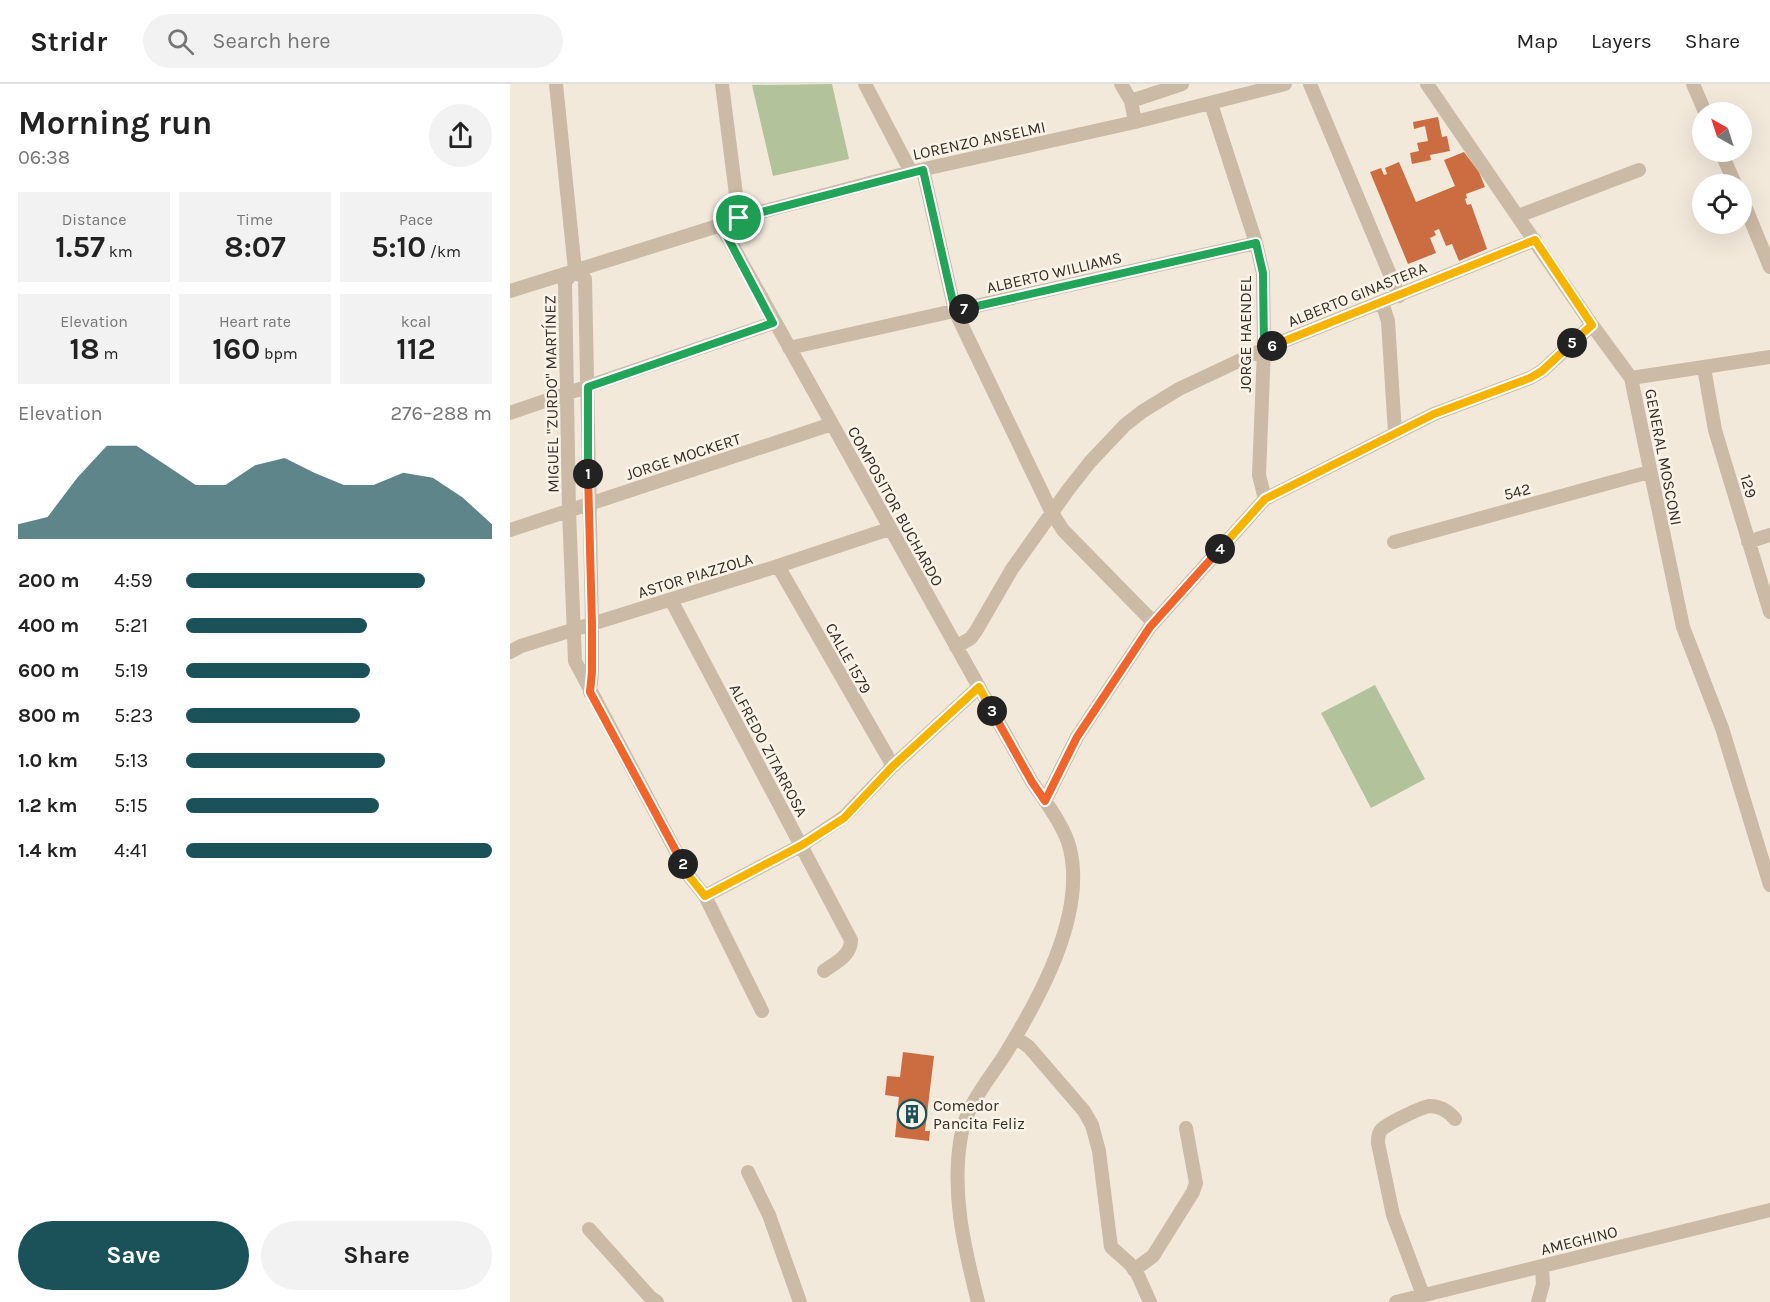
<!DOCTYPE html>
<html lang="en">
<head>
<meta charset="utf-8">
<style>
  body { margin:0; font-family:Karla,sans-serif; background:#f2f2f2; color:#222; height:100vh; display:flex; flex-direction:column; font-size:22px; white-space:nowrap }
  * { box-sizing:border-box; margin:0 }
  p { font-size:20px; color:#767676 }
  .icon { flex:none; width:33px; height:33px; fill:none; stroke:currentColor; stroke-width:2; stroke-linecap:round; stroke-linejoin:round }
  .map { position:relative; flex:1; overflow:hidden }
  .panel { display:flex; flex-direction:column; background:#fff; width:510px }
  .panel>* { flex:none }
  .needle { width:39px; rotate:321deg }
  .buttons { position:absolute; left:1182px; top:18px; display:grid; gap:12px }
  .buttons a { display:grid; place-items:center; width:60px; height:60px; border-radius:50%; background:#fff; box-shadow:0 6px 24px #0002; font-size:30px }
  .pin { position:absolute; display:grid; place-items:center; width:51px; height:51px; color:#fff; margin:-26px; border:3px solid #fff; border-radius:50%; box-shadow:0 2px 6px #0007 }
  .km { position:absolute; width:30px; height:30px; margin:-15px; border-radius:50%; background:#222; color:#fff; font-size:16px; line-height:30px; text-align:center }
  .round { display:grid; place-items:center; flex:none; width:63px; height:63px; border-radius:32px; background:#f2f2f2 }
  .headline { display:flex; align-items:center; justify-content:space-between; height:102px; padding:0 18px }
  h1 { font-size:33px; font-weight:700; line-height:45px }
  .stats { display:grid; grid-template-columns:repeat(3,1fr); gap:9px; height:102px; padding:6px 18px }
  .stats div { display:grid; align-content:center; border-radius:0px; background:#f2f2f2; text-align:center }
  .stats b { font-size:30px; font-weight:700 }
  .stats small { font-size:16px; font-weight:400 }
  .stats p { font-size:16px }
  .chart { height:168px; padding:12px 18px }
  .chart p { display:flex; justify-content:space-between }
  .chart svg { width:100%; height:108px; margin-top:6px; fill:#1b525a; opacity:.7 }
  .cta { display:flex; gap:12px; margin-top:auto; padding:12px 18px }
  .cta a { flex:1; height:69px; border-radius:36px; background:#1b525a; color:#fff; font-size:24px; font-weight:700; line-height:69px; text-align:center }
  .cta a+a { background:#f2f2f2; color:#222 }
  ul { padding:0 18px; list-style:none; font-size:20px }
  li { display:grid; grid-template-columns:96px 72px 1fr; align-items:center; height:45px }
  li i { height:15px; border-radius:8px; background:#1b525a }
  header { display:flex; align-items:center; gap:36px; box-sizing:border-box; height:84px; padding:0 30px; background:#fff; border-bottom:2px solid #e0e0e0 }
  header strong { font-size:28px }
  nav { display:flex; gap:33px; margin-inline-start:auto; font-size:21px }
  .search { width:420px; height:54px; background:#f2f2f2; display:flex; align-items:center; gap:15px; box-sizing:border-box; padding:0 21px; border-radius:33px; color:#767676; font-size:22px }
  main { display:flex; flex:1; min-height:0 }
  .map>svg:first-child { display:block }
  .pitch { fill:#b2c29a }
  .building { fill:#cb6c41 }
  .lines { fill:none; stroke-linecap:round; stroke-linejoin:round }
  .minor { stroke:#cbbaa6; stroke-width:14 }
  .split-1-casing { stroke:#fff; stroke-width:12 }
  .split-2-casing { stroke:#fff; stroke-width:12 }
  .split-3-casing { stroke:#fff; stroke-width:12 }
  .split-4-casing { stroke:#fff; stroke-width:12 }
  .split-5-casing { stroke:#fff; stroke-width:12 }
  .split-6-casing { stroke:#fff; stroke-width:12 }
  .split-7-casing { stroke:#fff; stroke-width:12 }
  .split-8-casing { stroke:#fff; stroke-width:12 }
  .split-1 { stroke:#22a559; stroke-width:8 }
  .split-2 { stroke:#f0652b; stroke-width:8 }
  .split-3 { stroke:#f5b400; stroke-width:8 }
  .split-4 { stroke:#f0652b; stroke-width:8 }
  .split-5 { stroke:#f5b400; stroke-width:8 }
  .split-6 { stroke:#f5b400; stroke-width:8 }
  .split-7 { stroke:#22a559; stroke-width:8 }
  .split-8 { stroke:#22a559; stroke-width:8 }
  .labels { text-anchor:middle; stroke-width:5; stroke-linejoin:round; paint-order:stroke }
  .street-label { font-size:16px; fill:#372d27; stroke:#faf3e7 }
  .poi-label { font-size:16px; fill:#372d27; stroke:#faf3e7; text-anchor:start }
</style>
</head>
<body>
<header>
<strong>Stridr</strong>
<div class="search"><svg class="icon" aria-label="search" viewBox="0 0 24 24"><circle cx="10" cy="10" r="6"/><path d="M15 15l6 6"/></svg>Search here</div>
<nav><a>Map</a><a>Layers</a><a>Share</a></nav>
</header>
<main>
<section class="panel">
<div class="headline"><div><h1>Morning run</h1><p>06:38</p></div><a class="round"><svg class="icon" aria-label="share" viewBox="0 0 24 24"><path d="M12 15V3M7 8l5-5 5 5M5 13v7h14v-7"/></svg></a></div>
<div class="stats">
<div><p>Distance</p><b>1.57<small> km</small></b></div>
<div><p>Time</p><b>8:07</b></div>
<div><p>Pace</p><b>5:10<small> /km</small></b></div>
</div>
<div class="stats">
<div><p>Elevation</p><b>18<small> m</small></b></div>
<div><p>Heart rate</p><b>160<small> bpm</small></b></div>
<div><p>kcal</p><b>112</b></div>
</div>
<div class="chart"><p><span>Elevation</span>276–288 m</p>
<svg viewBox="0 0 160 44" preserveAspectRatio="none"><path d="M0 44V38L10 35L20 19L30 6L40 6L50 14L60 22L70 22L80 14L90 11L100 17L110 22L120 22L130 17L140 19L150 27L160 38V44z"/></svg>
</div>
<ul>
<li><b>200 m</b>4:59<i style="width:78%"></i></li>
<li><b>400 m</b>5:21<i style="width:59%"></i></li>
<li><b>600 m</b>5:19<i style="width:60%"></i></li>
<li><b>800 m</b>5:23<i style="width:57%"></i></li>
<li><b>1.0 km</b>5:13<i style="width:65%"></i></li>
<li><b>1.2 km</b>5:15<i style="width:63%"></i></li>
<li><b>1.4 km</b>4:41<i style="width:100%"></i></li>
</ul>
<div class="cta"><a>Save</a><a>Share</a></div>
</section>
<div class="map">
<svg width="1260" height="1218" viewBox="0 0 1260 1218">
  <rect width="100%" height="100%" fill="#f3e9db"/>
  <path class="pitch" d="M322,0l17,75 -76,17 -21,-91z
    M865,601l50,94 -54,29 -50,-95z"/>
  <path class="building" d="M928,33l4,20 5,-1 3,15 -20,4 1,5 -19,4 -2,-11 9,-2 -2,-8 11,-2 -3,-15 -11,3 -1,-7z
    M954,68l15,20 6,15 -19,7 1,4 -2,1 2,6 4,-1 16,45 -28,12 -7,-17 -6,2 -7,-17 -5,2 2,4 -6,3 6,15 -28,11 -38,-92 11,-4 3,7 3,-1 -2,-6 14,-6 17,40 39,-16 -11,-26z
    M393,968l31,4 -9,75h5l-1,10 -34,-4 4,-40 -14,-2 2,-19 13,1z"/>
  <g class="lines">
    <path class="minor" d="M46,0l19,186
      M212,0l17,134
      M355,0l46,88
      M611,0l10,17 4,21
      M800,0l89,212
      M917,0l165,241 39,53 52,249 39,101 48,157
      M1183,0l12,28
      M621,17l51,-17
      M701,20l45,139 7,30 1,76 -5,126 6,24
      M1211,68l14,32
      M413,86l32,141 97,202 11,17 90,92
      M1232,115l28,68
      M1008,132l121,-46
      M211,141l311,557c13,19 33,45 38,67 16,67 -32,152 -66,207 -15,23 -36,48 -42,75 -12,58 2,116 16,171
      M65,186l-10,12 4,229 6,150 114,215 16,20 57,115
      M65,186l10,9 7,345v48l-2,20
      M0,207l211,-66 18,-7 172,-46 224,-50 150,-38
      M872,219l6,18 7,112
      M279,264l467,-105
      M1194,284l11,62 55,182
      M1121,294l139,-21
      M0,329l263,-90
      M0,446l322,-106
      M884,458l255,-70
      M1238,458l22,-7
      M268,482l115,200
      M161,516l180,340c0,16 -16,23 -27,31
      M446,563l15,-9 5,-7 36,-62 56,-79 22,-28 35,-37 18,-14 36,-22 85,-40 271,-109
      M0,568l11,-6 257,-80 111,-37
      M535,717l32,-64 73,-110 115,-128 169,-85 96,-36 12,-7 50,-46
      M195,812l97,-51 42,-28 49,-51 86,-79
      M505,953l14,10 55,64 8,14 7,26 12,96 19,17 7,9 13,29
      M238,1088l21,43 31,87
      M79,1145l61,68 7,5
      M624,1186l19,-14 40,-64 3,-9 -10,-55
      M913,1211l-30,-80 -15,-72c0,-5 0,-10 4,-14 7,-6 39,-22 48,-23 10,0 19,6 25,13
      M886,1218l374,-92
      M1028,1218l5,-18 -1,-17"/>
  </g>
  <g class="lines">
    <g class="split-1-casing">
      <path id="split-1" d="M78,390v-87l185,-64 -52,-98 18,-7"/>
    </g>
    <g class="split-2-casing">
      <path id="split-2" d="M78,390l4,150v48l-2,20 93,172"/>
    </g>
    <g class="split-3-casing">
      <path id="split-3" d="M173,780l6,12 16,20 97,-51 42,-27 49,-52 86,-79 13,24"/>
    </g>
    <g class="split-4-casing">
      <path id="split-4" d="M482,627l40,71 13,19 32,-64 73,-110 70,-78"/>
    </g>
    <g class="split-5-casing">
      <path id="split-5" d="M710,465l45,-50 169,-85 96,-36 12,-7 30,-28"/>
    </g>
    <g class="split-6-casing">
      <path id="split-6" d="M762,262l263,-106 57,85 -20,18"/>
    </g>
    <g class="split-7-casing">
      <path id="split-7" d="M454,225l292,-66 7,30 1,76 8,-3"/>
    </g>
    <g class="split-8-casing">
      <path id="split-8" d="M229,134l184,-48 32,141 9,-2"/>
    </g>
    <use href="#split-1" class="split-1"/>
    <use href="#split-2" class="split-2"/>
    <use href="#split-3" class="split-3"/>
    <use href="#split-4" class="split-4"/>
    <use href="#split-5" class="split-5"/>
    <use href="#split-6" class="split-6"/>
    <use href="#split-7" class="split-7"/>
    <use href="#split-8" class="split-8"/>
  </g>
  <defs>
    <g id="building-ring" transform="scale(1.5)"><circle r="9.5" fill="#faf3e7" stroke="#1b525a" stroke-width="1.5"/><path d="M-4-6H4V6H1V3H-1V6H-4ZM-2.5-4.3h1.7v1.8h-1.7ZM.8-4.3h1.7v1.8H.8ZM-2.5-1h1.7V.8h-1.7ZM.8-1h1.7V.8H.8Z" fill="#1b525a"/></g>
  </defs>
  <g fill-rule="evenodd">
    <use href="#building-ring" x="402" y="1030"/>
  </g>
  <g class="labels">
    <g class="street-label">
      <text transform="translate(469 56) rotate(-12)" y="6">LORENZO ANSELMI</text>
      <text transform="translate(544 188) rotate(-13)" y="6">ALBERTO WILLIAMS</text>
      <text transform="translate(847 210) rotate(-22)" y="6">ALBERTO GINASTERA</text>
      <text transform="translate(735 250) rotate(-90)" y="6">JORGE HAENDEL</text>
      <text transform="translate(41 310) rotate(-91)" y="6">MIGUEL "ZURDO" MARTÍNEZ</text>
      <text transform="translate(173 372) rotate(-18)" y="6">JORGE MOCKERT</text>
      <text transform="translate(1154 373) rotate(79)" y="6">GENERAL MOSCONI</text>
      <text transform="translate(1239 402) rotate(74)" y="6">129</text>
      <text transform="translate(1007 407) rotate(-15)" y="6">542</text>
      <text transform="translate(386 422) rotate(61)" y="6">COMPOSITOR BUCHARDO</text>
      <text transform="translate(185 491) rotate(-17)" y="6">ASTOR PIAZZOLA</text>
      <text transform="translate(339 574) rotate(61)" y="6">CALLE 1579</text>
      <text transform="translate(259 666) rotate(62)" y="6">ALFREDO ZITARROSA</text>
      <text transform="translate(1069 1156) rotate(-14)" y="6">AMEGHINO</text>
    </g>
    <g class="poi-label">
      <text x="423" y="1027">Comedor<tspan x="423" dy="18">Pancita Feliz</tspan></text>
    </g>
  </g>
</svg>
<div class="buttons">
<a><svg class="needle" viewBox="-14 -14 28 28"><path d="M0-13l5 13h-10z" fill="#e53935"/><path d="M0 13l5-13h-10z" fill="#767676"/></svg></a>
<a><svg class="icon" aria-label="locate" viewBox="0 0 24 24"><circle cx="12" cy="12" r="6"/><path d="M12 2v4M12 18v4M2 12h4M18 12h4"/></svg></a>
</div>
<div class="pin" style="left:229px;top:134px;background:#1e9e55"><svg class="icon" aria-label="arrive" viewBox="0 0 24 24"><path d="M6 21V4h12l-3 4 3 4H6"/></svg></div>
<b class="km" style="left:78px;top:390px">1</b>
<b class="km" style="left:173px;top:780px">2</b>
<b class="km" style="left:482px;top:627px">3</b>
<b class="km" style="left:710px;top:465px">4</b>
<b class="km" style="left:1062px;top:259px">5</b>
<b class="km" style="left:762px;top:262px">6</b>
<b class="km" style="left:454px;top:225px">7</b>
</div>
</main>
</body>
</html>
